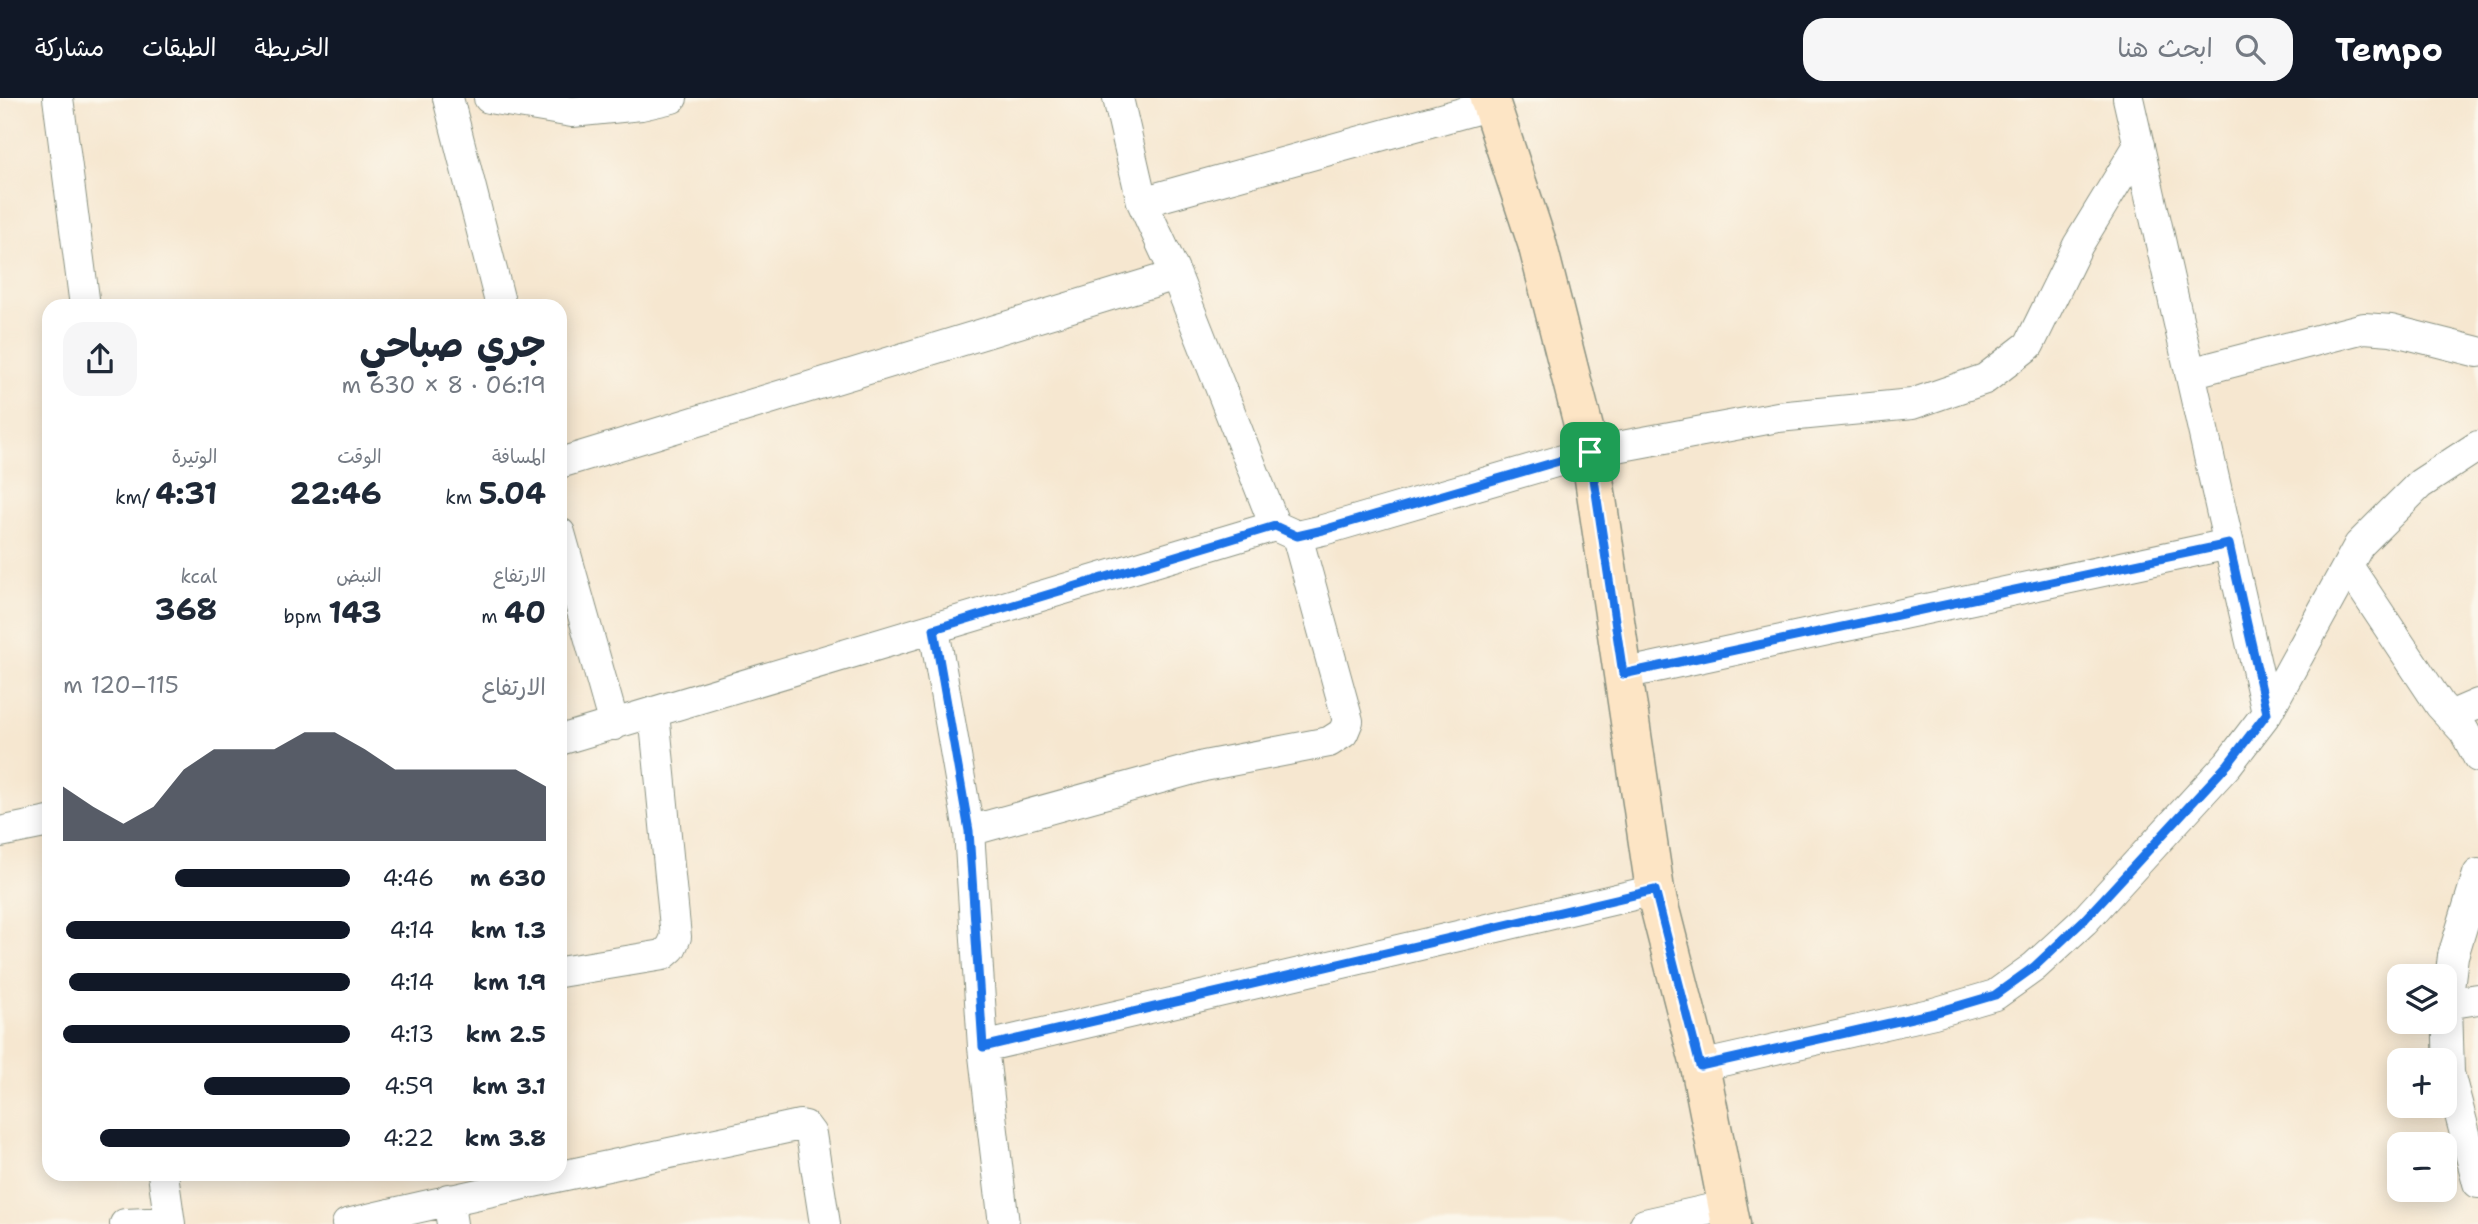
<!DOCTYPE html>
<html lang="ar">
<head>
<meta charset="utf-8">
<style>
  body { margin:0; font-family:"Shantell Sans","Playpen Sans Arabic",sans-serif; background:#f6f6f7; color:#1f2937; direction:rtl; height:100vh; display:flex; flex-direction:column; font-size:26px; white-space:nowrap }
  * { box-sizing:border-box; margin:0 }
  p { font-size:23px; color:#747a83 }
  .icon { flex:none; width:38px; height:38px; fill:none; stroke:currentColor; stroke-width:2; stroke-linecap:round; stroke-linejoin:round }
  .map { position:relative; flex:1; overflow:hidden; direction:ltr }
  .side { position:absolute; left:42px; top:201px; width:525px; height:882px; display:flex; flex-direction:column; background:#fff; border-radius:21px; box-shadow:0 4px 18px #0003; direction:rtl }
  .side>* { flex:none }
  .fabs { position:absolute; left:2387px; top:866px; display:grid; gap:14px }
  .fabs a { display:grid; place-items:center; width:70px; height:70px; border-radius:14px; background:#fff; box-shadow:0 4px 18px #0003; font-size:35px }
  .pin { position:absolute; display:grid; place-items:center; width:60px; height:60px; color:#fff; margin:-30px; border-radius:14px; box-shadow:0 4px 10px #0006 }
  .round { display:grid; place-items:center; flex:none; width:74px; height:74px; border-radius:21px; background:#f6f6f7 }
  .headline { display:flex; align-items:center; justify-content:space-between; height:119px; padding:0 21px }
  h1 { font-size:38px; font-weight:700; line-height:52px }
  .stats { display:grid; grid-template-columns:repeat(3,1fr); gap:10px; height:119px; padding:7px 21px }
  .stats div { display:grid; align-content:center }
  .stats b { font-size:30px; font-weight:700 }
  .stats small { font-size:19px; font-weight:400 }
  .stats p { font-size:19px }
  .chart { height:196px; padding:14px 21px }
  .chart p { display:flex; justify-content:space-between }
  .chart svg { width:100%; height:126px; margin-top:7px; fill:#111827; opacity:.7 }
  ul { padding:0 21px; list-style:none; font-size:23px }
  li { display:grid; grid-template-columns:112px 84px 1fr; align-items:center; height:52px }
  li i { height:18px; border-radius:9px; background:#111827 }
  header { display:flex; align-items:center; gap:42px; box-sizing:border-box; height:98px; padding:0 35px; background:#111827; color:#fff }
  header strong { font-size:33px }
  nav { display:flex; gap:38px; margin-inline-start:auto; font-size:24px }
  .search { width:490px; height:63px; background:#f6f6f7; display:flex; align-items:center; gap:18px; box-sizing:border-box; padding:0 24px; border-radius:21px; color:#747a83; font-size:26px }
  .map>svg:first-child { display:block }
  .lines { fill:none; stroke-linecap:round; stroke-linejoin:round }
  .street-casing { stroke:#8a9282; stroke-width:32 }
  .secondary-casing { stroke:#8a9282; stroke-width:41 }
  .street { stroke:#fff; stroke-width:30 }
  .secondary { stroke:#fde5c5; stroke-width:38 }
  .route-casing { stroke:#fff; stroke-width:14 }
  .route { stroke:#1a73e8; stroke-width:9 }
</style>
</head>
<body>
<header>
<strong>Tempo</strong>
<div class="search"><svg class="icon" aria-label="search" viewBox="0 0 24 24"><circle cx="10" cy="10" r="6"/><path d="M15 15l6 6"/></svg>ابحث هنا</div>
<nav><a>الخريطة</a><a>الطبقات</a><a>مشاركة</a></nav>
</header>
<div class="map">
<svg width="2478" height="1126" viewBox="0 0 2478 1126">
  <rect width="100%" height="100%" fill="#fbf7ec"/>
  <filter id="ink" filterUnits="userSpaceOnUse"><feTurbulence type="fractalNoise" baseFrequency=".0143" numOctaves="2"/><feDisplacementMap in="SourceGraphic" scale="14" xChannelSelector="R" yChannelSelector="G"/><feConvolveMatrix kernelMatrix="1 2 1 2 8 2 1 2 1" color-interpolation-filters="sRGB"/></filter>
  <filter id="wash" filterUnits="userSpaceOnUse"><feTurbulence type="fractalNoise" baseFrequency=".00686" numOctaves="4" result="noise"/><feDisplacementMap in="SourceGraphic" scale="28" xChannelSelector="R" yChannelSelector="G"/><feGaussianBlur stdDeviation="1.57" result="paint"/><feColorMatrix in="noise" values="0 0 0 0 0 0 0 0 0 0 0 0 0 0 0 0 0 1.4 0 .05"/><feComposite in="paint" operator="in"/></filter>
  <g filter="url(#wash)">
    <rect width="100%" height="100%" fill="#f6e7d0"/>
  </g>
  <g filter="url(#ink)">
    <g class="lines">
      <g class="street-casing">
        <path id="street" d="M58,0l27,208
          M448,0l53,208
          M489,0l83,14 69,-7 31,-7
          M1118,0l24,104 34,73 99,251
          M2128,0l139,615
          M1142,104l349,-97
          M2190,275l174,-45 27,2 87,22
          M560,365l616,-188
          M560,435l54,192
          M2348,468l92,139 24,26 14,26
          M934,531l35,202 14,216 21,177
          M1623,576l606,-130
          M2450,618l28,-12
          M560,642l715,-214 22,10 26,-6 267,-78 188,-35 134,-13 73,-25 44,-34 49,-100 61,-100
          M969,733l235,-65 125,-24 14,-9 5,-12 -51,-185
          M0,734l49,-10
          M2478,776l-25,82 -6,48 2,69 29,110
          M560,874l103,-17 8,-7 5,-11 -22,-224
          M2447,906l31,-5
          M983,949l672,-157
          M1700,968l234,-53 61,-18 39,-28 50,-46 144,-157 39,-51 92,-168 61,-61 58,-38
          M163,1076l7,50
          M448,1101l4,25
          M125,1126l44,-2
          M347,1126c150,-36 302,-66 453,-99l5,1 6,8 14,90
          M1645,1126l80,-18"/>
      </g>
      <g class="secondary-casing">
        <path id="secondary" d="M1489,0l48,145 53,209 65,438 45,176 31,158"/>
      </g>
      <use href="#street" class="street"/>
      <use href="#secondary" class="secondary"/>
    </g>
  </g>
  <g class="lines" filter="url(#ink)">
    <g class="route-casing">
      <path id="route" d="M1590,354l33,222 606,-130 38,169 -39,51 -144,156 -50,47 -39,28 -61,18 -234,53 -45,-176 -672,157 -14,-216 -35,-202 341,-103 22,10 26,-6z"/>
    </g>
    <use href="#route" class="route"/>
  </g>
</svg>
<div class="fabs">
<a><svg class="icon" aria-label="layers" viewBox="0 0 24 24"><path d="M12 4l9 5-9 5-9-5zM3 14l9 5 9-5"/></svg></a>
<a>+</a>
<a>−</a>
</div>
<div class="pin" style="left:1590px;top:354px;background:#1e9e55"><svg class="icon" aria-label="arrive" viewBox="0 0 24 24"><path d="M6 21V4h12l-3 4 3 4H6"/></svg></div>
<section class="side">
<div class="headline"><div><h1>جري صباحي</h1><p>06:19 · 8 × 630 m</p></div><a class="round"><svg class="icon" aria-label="share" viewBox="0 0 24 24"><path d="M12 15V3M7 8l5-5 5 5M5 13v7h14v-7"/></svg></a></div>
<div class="stats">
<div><p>المسافة</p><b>5.04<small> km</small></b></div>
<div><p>الوقت</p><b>22:46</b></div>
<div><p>الوتيرة</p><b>4:31<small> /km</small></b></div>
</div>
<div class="stats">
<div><p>الارتفاع</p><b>40<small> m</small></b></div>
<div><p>النبض</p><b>143<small> bpm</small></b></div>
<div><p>kcal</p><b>368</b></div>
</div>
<div class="chart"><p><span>الارتفاع</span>115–120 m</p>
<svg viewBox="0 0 160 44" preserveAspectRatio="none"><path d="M0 44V25L10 32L20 38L30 32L40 19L50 12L60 12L70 12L80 6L90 6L100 12L110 19L120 19L130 19L140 19L150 19L160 25V44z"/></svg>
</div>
<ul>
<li><b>630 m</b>4:46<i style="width:61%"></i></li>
<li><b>1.3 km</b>4:14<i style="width:99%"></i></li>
<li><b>1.9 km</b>4:14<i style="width:98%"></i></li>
<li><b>2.5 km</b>4:13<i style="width:100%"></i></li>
<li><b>3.1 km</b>4:59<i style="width:51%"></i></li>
<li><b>3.8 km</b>4:22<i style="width:87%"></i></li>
</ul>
</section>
</div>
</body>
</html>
